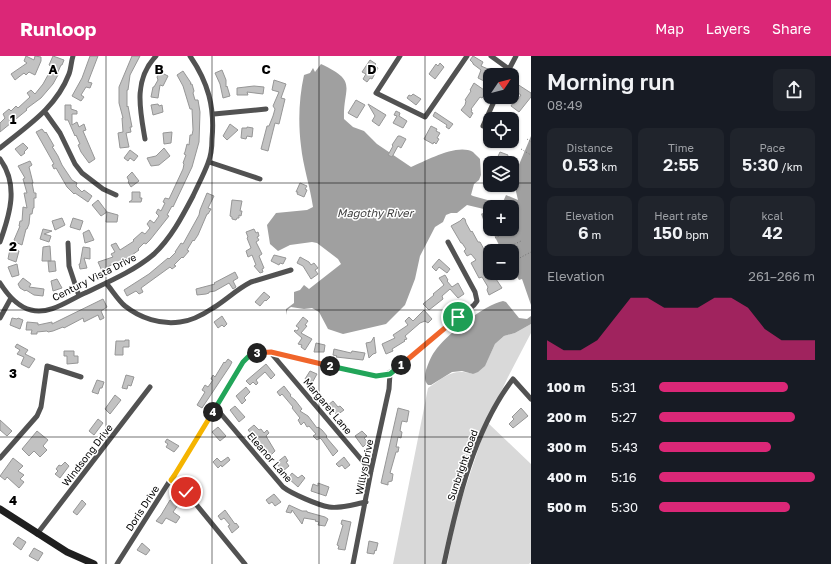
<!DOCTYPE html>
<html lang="en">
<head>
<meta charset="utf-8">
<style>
  body { margin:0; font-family:"Golos Text",sans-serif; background:#20242c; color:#f1f3f6; height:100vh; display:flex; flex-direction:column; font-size:15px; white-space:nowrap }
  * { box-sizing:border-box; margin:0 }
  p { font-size:13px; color:#9ea1a6 }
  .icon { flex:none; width:22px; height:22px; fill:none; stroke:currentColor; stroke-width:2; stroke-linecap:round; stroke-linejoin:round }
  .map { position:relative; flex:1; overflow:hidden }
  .side { display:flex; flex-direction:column; background:#171b24; width:300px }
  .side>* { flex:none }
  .needle { width:26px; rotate:55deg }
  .fabs { position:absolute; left:483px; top:12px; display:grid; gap:8px }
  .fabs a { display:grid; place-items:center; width:36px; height:36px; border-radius:8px; background:#171b24; box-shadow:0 1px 3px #0004; font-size:20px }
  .pin { position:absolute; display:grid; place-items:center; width:34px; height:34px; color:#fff; margin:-17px; border:2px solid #fff; border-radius:50%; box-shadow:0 1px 4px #0007 }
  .km { position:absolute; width:20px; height:20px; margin:-10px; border-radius:50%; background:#222; color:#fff; font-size:11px; line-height:20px; text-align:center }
  .round { display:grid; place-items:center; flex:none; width:42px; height:42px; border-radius:8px; background:#20242c }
  .summary { display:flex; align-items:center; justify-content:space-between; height:68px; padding:0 16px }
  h1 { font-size:22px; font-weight:600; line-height:30px }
  .figures { display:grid; grid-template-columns:repeat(3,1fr); gap:6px; height:68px; padding:4px 16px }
  .figures div { display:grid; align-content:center; border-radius:8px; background:#20242c; text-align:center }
  .figures b { font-size:17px; font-weight:600 }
  .figures small { font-size:11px; font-weight:400 }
  .figures p { font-size:11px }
  .chart { height:112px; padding:8px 16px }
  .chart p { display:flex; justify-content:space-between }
  .chart svg { width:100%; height:72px; margin-top:4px; fill:#db2777; opacity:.7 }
  ul { padding:0 16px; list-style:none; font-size:13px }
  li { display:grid; grid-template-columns:64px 48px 1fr; align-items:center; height:30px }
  li i { height:10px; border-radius:5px; background:#db2777 }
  header { display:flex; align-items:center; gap:24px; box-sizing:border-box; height:56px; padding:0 20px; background:#db2777; color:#fff }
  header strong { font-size:19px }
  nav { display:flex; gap:22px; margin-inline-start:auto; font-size:14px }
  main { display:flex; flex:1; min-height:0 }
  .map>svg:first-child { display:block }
  .green { fill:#d9d9d9 }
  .water { fill:#a0a0a0 }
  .building { fill:#c2c2c2; stroke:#969696 }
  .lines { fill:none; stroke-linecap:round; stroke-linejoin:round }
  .path { stroke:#747474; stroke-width:1; stroke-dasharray:1 2; stroke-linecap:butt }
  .street { stroke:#525252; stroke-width:5 }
  .secondary { stroke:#1f1f1f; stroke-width:7 }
  .split-1-casing { stroke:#fff; stroke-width:8 }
  .split-2-casing { stroke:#fff; stroke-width:8 }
  .split-3-casing { stroke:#fff; stroke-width:8 }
  .split-4-casing { stroke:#fff; stroke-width:8 }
  .split-5-casing { stroke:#fff; stroke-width:8 }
  .split-6-casing { stroke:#fff; stroke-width:8 }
  .split-1 { stroke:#f0652b; stroke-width:5 }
  .split-2 { stroke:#22a559; stroke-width:5 }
  .split-3 { stroke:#f0652b; stroke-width:5 }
  .split-4 { stroke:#22a559; stroke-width:5 }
  .split-5 { stroke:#f5b400; stroke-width:5 }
  .split-6 { stroke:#f5b400; stroke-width:5 }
  .grid { fill:none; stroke:#000; stroke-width:1; stroke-opacity:0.55 }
  .labels { text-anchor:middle; stroke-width:3; stroke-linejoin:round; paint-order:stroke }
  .street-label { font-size:10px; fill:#000; stroke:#fff }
  .water-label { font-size:11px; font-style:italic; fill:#414141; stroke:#fff }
  .grid-label { font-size:13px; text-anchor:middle; font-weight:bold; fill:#000; stroke:#fff; stroke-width:3; stroke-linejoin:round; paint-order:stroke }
</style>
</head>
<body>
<header>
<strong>Runloop</strong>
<nav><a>Map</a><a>Layers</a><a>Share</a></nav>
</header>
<main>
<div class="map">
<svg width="531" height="508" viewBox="0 0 531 508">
  <rect width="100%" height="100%" fill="#fff"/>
  <path class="green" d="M531,268v9l-23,44 -21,45 44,42v98l-2,2h-82l10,-51 28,-84 -12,27 -30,108h-50l35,-176c17,-11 24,-20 45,-14l14,-13 8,-17 9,-8 11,-3z"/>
  <path class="water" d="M321,8c38,18 22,22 23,55l9,8 11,4 13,13 34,23c15,-6 46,-24 62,-15 2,2 5,5 7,7l1,16 -2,5 -5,4 -3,11 2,1 29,8 4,-9 12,5 -5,-21 18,-43v169l-9,-26 -3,1 -7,-12v-17h-10l-11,-22h21v-22h-22v19l-3,-5 -3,1 -3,-8 7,-4 -21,-5 -10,8h-6l-5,2 -3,7 -8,5 -15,29 -5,23 -10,26 -19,19 -43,10 -15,-5 -9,-17 -7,-4 -8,1 -13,-2 -4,3 -1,5v-6l8,-6v-11l6,-2 4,-5 5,4 32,-25 -3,-5 -21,-16 -5,-1 -22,3 -12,6 -8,-7 -3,-19 9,-12 31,-3 6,-3c-3,-21 -10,-41 -12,-61 -3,-24 -2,-48 3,-71l6,-2 3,-5 2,4z
    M503,245l3,1 13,16 8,1 4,-3v8l-16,9 -11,3 -9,8 -10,22 -7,6 -5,2 -11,-3 -10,1 -21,13h-3c-4,-4 -3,-9 -2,-15 2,-6 5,-14 9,-19 10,-15 50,-47 68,-50z"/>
  <path class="building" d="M26,0l8,4 1,-4 6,1v4l-6,14 -6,-3 -3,3 -2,-2 -9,7 -4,-6 16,-11 -3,-2z
    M53,0l11,4 -2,5h-1l-4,9 1,1 -5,9 -12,14 -15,11 1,1 -27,22v-9l5,-5 -2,-4 6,-5 2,2 5,-5 2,2 12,-11 -3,-4 4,-3 4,4 8,-10 5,-9h2l4,-7 -5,-3z
    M90,0h8l-10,26 4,1 -2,5 -4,-1 -5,8 3,2 -3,4 -9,-5 10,-18z
    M132,0h8l-10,19 -2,15h-1v17l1,-1 4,21h-2l1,5 -5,1 3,14 -9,1 -2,-15 5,-1 -1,-14h1l-4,-15v-16z
    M473,0l10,6 -2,4 7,3 -1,2 3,1v6l-2,-1 -2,5 -8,-4 3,-8 -8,-6v-1l-3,-3z
    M370,4l6,4 -2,2 4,2 -6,11 -2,-1 -3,4 -4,-3 3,-5 -4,-2z
    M440,7l4,4 -9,12 -6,-5 7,-10 2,2z
    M222,14l4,10v7l1,-1 3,10 -7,2 -3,-14 -5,-11z
    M183,15l8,12 -1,1h2l2,7 -1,2 2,7h3l2,12 -1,30 -7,25 -19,40 -1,-1 -5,9 2,1 -19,24 -4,4 -2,-1 -6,6 1,1 -14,10 -14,5 -9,6 -4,-9 15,-5 -2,-3 4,-2 -4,-7 5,-2 4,7 14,-9 -1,-1 9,-8 3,2 5,-6 -3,-4 3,-4 4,3 5,-7 -3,-3 2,-4 3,2 4,-8 -2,-1 2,-4 4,1 14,-30 1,-5 -1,-1 3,-8 -2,-1 1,-2 2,-8 2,1 1,-10h2l1,-5 -1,-21h-2l-7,-23 -6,-11z
    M160,16l8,4 -5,10 -3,-1 -2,13 -7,-1 2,-10h1l4,-7 -1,-3z
    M274,24l12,4 -5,14 4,1 -6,25 -4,-1 -7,28 -7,-2 6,-23h2l4,-10 2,-7 -2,-3 6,-14 -7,-2z
    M514,26l17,11v4l-12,15 -8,-6 2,-3h2l6,-8 -9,-6z
    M474,27l13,9 -5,6 -2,-1 -9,12 1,1 -1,2 2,1 -3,5 -9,-8 4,-5 1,-4 -1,-1 6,-9 -1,-1z
    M254,30l10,1 -1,7 -16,-2 1,3h-11v-7z
    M413,38l8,5 -5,6 -9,-7 2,-3 2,1z
    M356,44l9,5 -8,13 -9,-5z
    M158,48l1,2 3,-1 1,7 -10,3 -2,-10z
    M368,48l18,11 -7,11 -7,-5 3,-5z
    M65,49h6v4l6,2v3h-5v11l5,-3 2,5 5,-3 2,6 -3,1 12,28 -6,4 -8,-11 -3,-7 2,-1 -4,-9 -1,1 -7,-16h-3z
    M396,55l4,2 -1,3 8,5 -4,7 -10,-5 4,-7 -3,-1z
    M435,56l18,12 -4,5 -3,-2 1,-2 -14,-9z
    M230,68l8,6 -11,10 -4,-4z
    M431,70l6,3 -1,2 4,2 -3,5 2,1 -3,5 -2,-2 -1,2 -9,-5z
    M247,71l6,1 -1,9 -5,-1 -1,3 -5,-1 1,-10h5z
    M42,73l3,4 1,-1 8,14 -2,1 1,1 5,8 4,9 10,15 5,3 -1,3 6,6 2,-2 8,6 -4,6 -13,-9 -1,1 -7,-7 -11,-19 -2,1 -2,-4 2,-1 -18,-32z
    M172,76l-1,11 -7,1 -1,-11z
    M398,80h2l6,3 -5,9 -3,-2 -6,11 -4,-2 5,-9 -1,-1z
    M23,87l5,5 -4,4 1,1 -4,3 -6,-7z
    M164,92l6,8 -11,9 -8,1 -4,-8 9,-2z
    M130,94l8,6 -4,5 -4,-3 -2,3 -4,-3z
    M500,96l8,3 -2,8h-11z
    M30,105l2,4 -3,2 4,16h-1l2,10h2v5h-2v10h-1l-1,6h-2l-1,10 -2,5h-1l-4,16 -7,-3v-1l-1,-1 6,-14h-1l1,-5h2l1,-14 4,1 -3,-15h3l-4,-14 2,-1 -7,-12z
    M132,116l7,9 -8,6 -3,-5 1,-1 -2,-4z
    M300,127l7,3 -2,3 2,1 -3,7 -7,-3 1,-2h-2z
    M132,136h8v6h2l-1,4h-12l3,-2z
    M207,137l7,3 -6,12 3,1 -3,5h-1l-9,21 -4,6 -1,-1 -6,10 2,1 -6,7 -1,-1 -8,8 2,1 -4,3 -2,-2 -29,21 2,4 -4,2 -3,-3 -9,5 -3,-6 25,-16 19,-16 1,1 7,-7h-1l6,-9 2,1 16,-29 1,-5z
    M98,144l9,12 -6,4 -9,-11z
    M232,144l10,1 -2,10h2l-1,5 -2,-1v3h-2l-1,2 -4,-1v-2l-2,-1z
    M107,156l11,3 -1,7h-11z
    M62,162l3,7 -10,5 -3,-9z
    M73,162l10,3 -3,9 -10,-3z
    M463,162l2,1 1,4 5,9 1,-1 6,11h2l5,9 5,10v12h2l10,15 -13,7 -2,-5 1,-3 -6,-10 -3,1 -8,-15 5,-3 -5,-6 -4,2 -3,-5 2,-2 -4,-6h-1l-10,-17 9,-5z
    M43,173l9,2 -8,3 7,2 -2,6 -9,-3z
    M254,173l2,4 2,-1 1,4 -2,1 2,3 -3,2 6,12 -3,2 5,12 -2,1 1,3 -3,1 -6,-7 2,-1 -4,-10 -4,2 -2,-6 5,-3 -4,-10 1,-1 -2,-5z
    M89,174l5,10 -9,3 -2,-10z
    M50,190l1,15h4l1,10 -7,1 -1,-11h3h-9l1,-14z
    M83,191l7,1v11l-6,-1 3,10 -7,1 -1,-5h1z
    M10,193l9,2 -3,11 -8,-3z
    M274,199l12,3 -3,6 -3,-1 -1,2 -8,-4z
    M300,201l9,5 2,3 3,-2 4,5 -3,2 3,4 -7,5 -8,-13 -6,-3z
    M439,203l11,10 -3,4 -8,-6 -3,4 -4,-4z
    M17,208l2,11 -7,2 -4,-10z
    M235,216l3,6 -5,3 3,6 -3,2 -4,-6 -14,8 -6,1v1l-3,1 -9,1 -1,-6 19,-5 -1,-1z
    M445,219l3,5 -1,1 5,6 6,-4 6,11 -6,4 -8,-9 -8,7 1,3 -14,11 -6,-6 11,-9 -1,-1 11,-9 -5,-7z
    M23,222l8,6 -2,3 15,2 -1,7 -9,-1 -8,-5 -1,1 -5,-3 -2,-4z
    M57,223l5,9 -9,3 -2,-10z
    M264,236l6,5 -4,4 -1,-1 -5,6 -5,-4z
    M103,243l4,8 -6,4 3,7 -4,2 -2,-5 -14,7 -1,-4 -19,10 -1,-1 -10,4 -5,1 -1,-1 -10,1v2h-6l1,-4h-6l1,-8 11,1v2l14,-3v2z
    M424,254l8,9 -4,4 -3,-2 -5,2 -15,13 2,3 -3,1 1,1 -13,8 1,2 -7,3 -4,-10 13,-6 -2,-3 15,-10 -3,-4 4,-4 4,4z
    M222,260l5,8 -3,3 -2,-2 -4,3 -4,-6z
    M303,261l5,4 -3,4 2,1 -6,7 11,6 -7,11 -4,-3 1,-2 -4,-1 4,-6 -8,-7 1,-1 2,1 2,-3 -3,-2z
    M12,262l5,1 1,-1 5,2 -3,9 -10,-4z
    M374,281l2,16 -3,1 -4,4 -3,-15 5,-1z
    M125,284h4v7h-6v8h-8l1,-14h9z
    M316,287l9,2 -1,7h-10z
    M17,288l11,6 -3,4 10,5 -6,9 -8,-4 3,-7 -7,-3 3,-4 -5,-3z
    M334,293l17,4 1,-2 13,2 -2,7 -27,-3 1,-1 -4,-1z
    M64,295h10v5h4v7l-11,1v-8h-3z
    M228,303l4,3 -2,4 -28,42 -5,-3 8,-13 -3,-2 3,-5 3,2 5,-7 -2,-1 2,-4 2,2 9,-15 1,1z
    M266,308l9,11 -4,4 -6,-7 -9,8 2,3 -2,2 -3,-3 -3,3 -4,-4z
    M310,315l7,3 -5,9 -7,-4z
    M126,319l8,2 -3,9 -3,-1 -1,4 -5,-1z
    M97,324l7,2 -2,6h-2l-2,6 -6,-2z
    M284,330l7,9 -1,1 5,4 7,9 -2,2 8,5 9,12 1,-1 4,3 5,6 -1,1 12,14 -5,5 -11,-16 -2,-2 -3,2 -4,-4 3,-2 -7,-8 -2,1 -3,-5 -3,3 -3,-5 2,-2 -8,-10 1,-1 -11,-13 -2,2 -3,-4z
    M246,331l4,5 -6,6 2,2 -4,4 -6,-8z
    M115,339l6,5 -11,14 -5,-5z
    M333,345l5,6 2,-1 4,4 -7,5 -9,-10z
    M235,350l10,11 -6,5 -9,-12z
    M398,352l11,3 -2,11 -5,-1 -1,4 -1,6 2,1 -1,6 -3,-1 -2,10h3l-1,5h-2l-6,21 3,1 -1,7 -4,1v3l-7,-2z
    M521,352l7,8 -15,12 -4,-4 5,-5 -2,-2z
    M98,363l5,4 -9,12 -5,-4z
    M0,364l12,11 -5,5 -7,-6z
    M254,369l5,5 2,-1 3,4 3,-3 2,3 -3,3 9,15 -5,5 -22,-26z
    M218,371l8,9 -6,5 -8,-9z
    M37,375l11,9 -5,6 4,4 -7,7 -6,-6 -5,5 -7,-7z
    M362,375l5,5 -3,2 4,4 -5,5 -8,-11z
    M167,383l12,7 -5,6 -8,-5 2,-3 -3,-2z
    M285,400l3,5 -2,1 3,4 -6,5 -7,-8z
    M228,401l2,3 -8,7 -1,-2 -3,3 -5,-6 4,-4 4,4z
    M344,401l6,8 -5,4 -3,-4 -3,2 -3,-3z
    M13,402l10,8 -5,5 6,4 -4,4 4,3 -5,6 -12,-11 -2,3 -5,-4z
    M65,406l4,4 -9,12 -5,-4 3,-3 -2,-2 3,-4 2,1z
    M292,417l6,5 4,-3 3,3 -7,9 -10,-9z
    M318,427l11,4 -3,9 -15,-5 2,-7 5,2z
    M274,438l7,8 -6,4 -3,-4 -3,2 -3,-4z
    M82,444l4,4 -9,11 -4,-3z
    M170,444l8,5 -5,7 7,5 -4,6 -10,-5 -4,6 -6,-3 5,-6z
    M289,449l13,6h5v1l18,5 3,2 -3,7 -7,-1 1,-3 -4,-1 1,-1 -12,-2 -2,6 -10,-14 -1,3 -5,-1z
    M225,454l10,14 1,-1 3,4 -7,6 -4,-7 2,-1 -6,-7 -3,2 -3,-4z
    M342,464l9,2 -6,28 -7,-1 1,-3 -2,-1 6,-20 -2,-1z
    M18,481l8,5 -5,8 -8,-6z
    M369,485l9,2 -2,8 -1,-1 -1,4 -7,-1z
    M142,487l8,7 -4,5 -9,-5z
    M34,492l9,5 -5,8 -9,-5z"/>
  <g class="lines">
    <path class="path" d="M527,83l4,3
      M521,93l10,6
      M495,182l23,-11
      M501,195l20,-10
      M512,206l19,-10"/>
    <path class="street" d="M400,0l-24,37 49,24 42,-61
      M491,0l18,13
      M506,19l10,-19
      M45,56l15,21 15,31 7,9 21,16 13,6
      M214,58l52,-5
      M483,70l13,-29
      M145,83c-5,-29 -12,-59 11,-83
      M0,92c27,-22 56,-40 69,-74 2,-5 2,-12 4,-18
      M0,103c19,26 10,55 0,83
      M209,106l51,17
      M68,187l1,23 10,30
      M0,227c7,11 18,24 31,27 19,5 38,-10 54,-17 23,-11 49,-22 69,-39 17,-16 28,-37 39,-58 5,-11 11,-22 15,-33 3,-7 4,-16 4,-24 3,-32 -4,-57 -22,-83
      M106,227c6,7 12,17 19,23 15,12 36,19 55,16 11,-1 24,-8 33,-14 13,-8 24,-19 38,-26l40,-12
      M0,262l11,-20
      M271,297l100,118
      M216,352l67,79c9,7 35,18 46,20 12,2 26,-3 37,-5
      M0,402l37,-42 4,-9 6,-41 34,11
      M171,424l15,12 59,72
      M37,478l113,-147
      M117,508l99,-156 27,-46 7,-7 7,-2h14l105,23c9,-1 14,-3 22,-9l76,-62 3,-4 -2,-9 -27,-50
      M353,508l18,-93 18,-82 1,-16
      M444,508c13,-62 30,-134 69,-185l18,20"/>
    <path class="secondary" d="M0,453l67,43 27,12"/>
  </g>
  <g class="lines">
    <g class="split-1-casing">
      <path id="split-1" d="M401,309l57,-48"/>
    </g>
    <g class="split-2-casing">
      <path id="split-2" d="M330,310l46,10 14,-2 11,-9"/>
    </g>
    <g class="split-3-casing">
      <path id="split-3" d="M257,297l14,-1 59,14"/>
    </g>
    <g class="split-4-casing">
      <path id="split-4" d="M213,356l30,-50 7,-7 7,-2"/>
    </g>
    <g class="split-5-casing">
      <path id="split-5" d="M174,420l39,-64"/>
    </g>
    <g class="split-6-casing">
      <path id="split-6" d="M174,420l-3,4 15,12"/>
    </g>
    <use href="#split-1" class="split-1"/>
    <use href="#split-2" class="split-2"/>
    <use href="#split-3" class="split-3"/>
    <use href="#split-4" class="split-4"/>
    <use href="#split-5" class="split-5"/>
    <use href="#split-6" class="split-6"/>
  </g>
  <path class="grid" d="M106,0v508M212,0v508M319,0v508M425,0v508M0,127h490M512,127h19M0,254h531M0,381h531"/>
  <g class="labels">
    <g class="street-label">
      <text transform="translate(94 221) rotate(-27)" y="4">Century Vista Drive</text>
      <text transform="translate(328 350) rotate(50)" y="4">Margaret Lane</text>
      <text transform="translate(87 399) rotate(-52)" y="4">Windsong Drive</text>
      <text transform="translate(270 401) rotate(49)" y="4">Eleanor Lane</text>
      <text transform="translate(462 409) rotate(-71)" y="4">Sunbright Road</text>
      <text transform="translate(364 411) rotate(-79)" y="4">Willys Drive</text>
      <text transform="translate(142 452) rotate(-57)" y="4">Doris Drive</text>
    </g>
    <g class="water-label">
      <text x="375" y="161">Magothy River</text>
    </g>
  </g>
  <g class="grid-label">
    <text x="53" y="18">A</text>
    <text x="159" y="18">B</text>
    <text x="266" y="18">C</text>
    <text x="372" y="18">D</text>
    <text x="13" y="68">1</text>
    <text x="13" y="195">2</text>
    <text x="13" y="322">3</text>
    <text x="13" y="449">4</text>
  </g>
</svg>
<div class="fabs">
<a><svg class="needle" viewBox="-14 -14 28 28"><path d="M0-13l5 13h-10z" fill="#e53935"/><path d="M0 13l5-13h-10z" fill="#9ea1a6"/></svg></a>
<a><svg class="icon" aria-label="locate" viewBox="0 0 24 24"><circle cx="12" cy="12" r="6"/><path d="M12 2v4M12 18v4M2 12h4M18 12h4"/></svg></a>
<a><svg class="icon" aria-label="layers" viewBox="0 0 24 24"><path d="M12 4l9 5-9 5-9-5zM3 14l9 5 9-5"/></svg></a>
<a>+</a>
<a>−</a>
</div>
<div class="pin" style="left:458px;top:261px;background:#1e9e55"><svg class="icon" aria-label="arrive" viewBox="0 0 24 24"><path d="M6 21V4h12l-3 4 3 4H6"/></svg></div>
<div class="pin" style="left:186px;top:436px;background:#d93025"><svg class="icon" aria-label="check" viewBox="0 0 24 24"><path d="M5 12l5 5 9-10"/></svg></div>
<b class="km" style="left:401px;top:309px">1</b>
<b class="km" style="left:330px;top:310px">2</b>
<b class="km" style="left:257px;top:297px">3</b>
<b class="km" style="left:213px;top:356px">4</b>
</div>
<section class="side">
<div class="summary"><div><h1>Morning run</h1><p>08:49</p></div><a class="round"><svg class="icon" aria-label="share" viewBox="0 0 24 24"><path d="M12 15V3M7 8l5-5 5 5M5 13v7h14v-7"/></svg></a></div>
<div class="figures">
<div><p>Distance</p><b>0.53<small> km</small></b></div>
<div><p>Time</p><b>2:55</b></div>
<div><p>Pace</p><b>5:30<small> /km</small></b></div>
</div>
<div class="figures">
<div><p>Elevation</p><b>6<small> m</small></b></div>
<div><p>Heart rate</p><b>150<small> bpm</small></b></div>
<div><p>kcal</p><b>42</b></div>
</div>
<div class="chart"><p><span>Elevation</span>261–266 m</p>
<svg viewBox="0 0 160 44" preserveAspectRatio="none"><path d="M0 44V32L10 38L20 38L30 32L40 19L50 6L60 6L70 12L80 12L90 12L100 6L110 6L120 12L130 25L140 32L150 32L160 32V44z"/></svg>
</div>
<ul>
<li><b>100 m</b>5:31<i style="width:83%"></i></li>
<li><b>200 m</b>5:27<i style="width:87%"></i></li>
<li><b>300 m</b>5:43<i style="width:72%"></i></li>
<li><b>400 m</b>5:16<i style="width:100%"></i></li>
<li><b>500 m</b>5:30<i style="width:84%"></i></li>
</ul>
</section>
</main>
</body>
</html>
